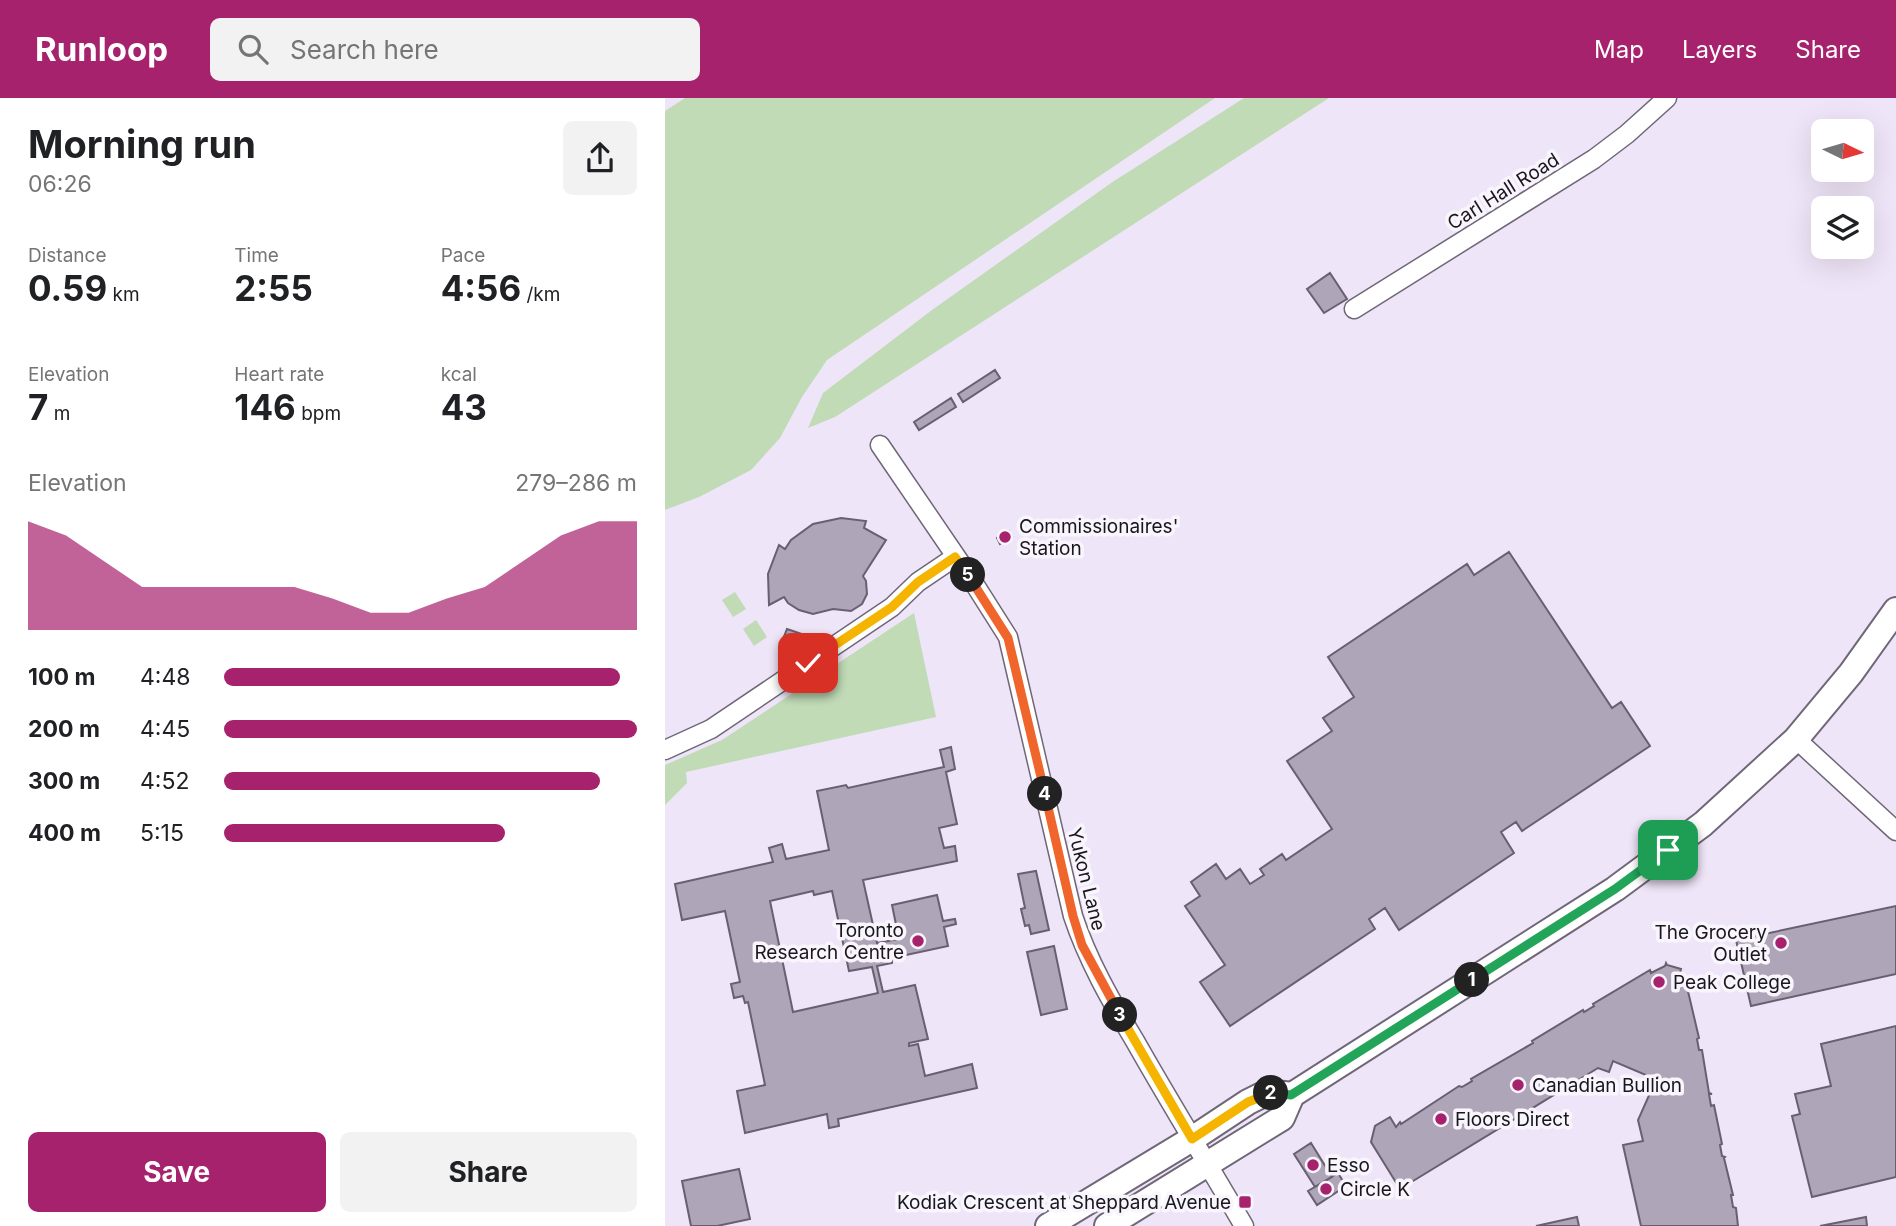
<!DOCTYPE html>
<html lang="en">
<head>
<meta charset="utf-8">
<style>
  body { margin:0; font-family:Inter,sans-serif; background:#f2f2f2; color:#202124; height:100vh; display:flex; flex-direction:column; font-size:26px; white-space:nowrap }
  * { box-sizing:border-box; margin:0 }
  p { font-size:23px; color:#757577 }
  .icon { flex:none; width:38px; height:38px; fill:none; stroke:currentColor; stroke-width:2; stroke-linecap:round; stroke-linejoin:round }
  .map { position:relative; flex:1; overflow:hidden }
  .sheet { display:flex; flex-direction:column; background:#fff; width:665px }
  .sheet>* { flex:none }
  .needle { width:46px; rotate:95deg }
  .controls { position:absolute; left:1146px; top:21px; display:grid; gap:14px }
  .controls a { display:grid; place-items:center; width:63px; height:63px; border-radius:10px; background:#fff; box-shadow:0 7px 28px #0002; font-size:35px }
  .pin { position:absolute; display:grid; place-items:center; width:60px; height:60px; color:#fff; margin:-30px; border-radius:14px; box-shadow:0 4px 10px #0006 }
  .km { position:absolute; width:35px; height:35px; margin:-18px; border-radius:50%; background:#222; color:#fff; font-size:19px; line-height:35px; text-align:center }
  .round { display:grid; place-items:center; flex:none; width:74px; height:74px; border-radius:10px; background:#f2f2f2 }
  .overview { display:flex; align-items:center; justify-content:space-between; height:119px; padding:0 28px }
  h1 { font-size:38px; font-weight:700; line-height:52px }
  .metrics { display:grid; grid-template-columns:repeat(3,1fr); gap:10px; height:119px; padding:7px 28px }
  .metrics div { display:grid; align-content:center }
  .metrics b { font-size:35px; font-weight:700 }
  .metrics small { font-size:19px; font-weight:400 }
  .metrics p { font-size:19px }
  .chart { height:196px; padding:14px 28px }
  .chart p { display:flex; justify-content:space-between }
  .chart svg { width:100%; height:126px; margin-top:7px; fill:#a7226d; opacity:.7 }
  .button { display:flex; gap:14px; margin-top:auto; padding:14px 28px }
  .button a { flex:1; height:80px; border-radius:10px; background:#a7226d; color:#fff; font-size:28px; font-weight:700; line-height:80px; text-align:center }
  .button a+a { background:#f2f2f2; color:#202124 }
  ul { padding:0 28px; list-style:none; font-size:23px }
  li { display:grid; grid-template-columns:112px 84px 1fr; align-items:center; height:52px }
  li i { height:18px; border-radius:9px; background:#a7226d }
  header { display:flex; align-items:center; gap:42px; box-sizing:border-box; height:98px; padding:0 35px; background:#a7226d; color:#fff }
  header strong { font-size:33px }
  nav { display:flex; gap:38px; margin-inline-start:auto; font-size:24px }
  .search { width:490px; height:63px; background:#f2f2f2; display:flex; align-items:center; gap:18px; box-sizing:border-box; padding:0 24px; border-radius:10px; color:#757577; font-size:26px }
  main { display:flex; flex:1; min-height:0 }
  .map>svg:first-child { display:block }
  .green { fill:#c0dbb6 }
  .building { fill:#afa5b8; stroke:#685f70; stroke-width:2; fill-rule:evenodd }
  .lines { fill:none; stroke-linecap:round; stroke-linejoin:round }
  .street-casing { stroke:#6f6777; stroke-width:21 }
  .secondary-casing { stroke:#6f6777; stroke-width:28 }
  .street { stroke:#fff; stroke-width:18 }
  .secondary { stroke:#fff; stroke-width:24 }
  .split-1-casing { stroke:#fff; stroke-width:14 }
  .split-2-casing { stroke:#fff; stroke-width:14 }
  .split-3-casing { stroke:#fff; stroke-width:14 }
  .split-4-casing { stroke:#fff; stroke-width:14 }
  .split-5-casing { stroke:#fff; stroke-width:14 }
  .split-6-casing { stroke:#fff; stroke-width:14 }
  .split-1 { stroke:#22a559; stroke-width:9 }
  .split-2 { stroke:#22a559; stroke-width:9 }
  .split-3 { stroke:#f5b400; stroke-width:9 }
  .split-4 { stroke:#f0652b; stroke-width:9 }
  .split-5 { stroke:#f0652b; stroke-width:9 }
  .split-6 { stroke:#f5b400; stroke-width:9 }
  .poi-dot { fill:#a7226d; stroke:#f9f5fd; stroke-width:2.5 }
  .labels { text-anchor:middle; stroke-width:7; stroke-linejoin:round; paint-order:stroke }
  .street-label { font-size:19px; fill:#19161d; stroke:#f9f5fd }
  .poi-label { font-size:19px; fill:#19161d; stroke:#f9f5fd; text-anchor:start }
</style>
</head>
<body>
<header>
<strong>Runloop</strong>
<div class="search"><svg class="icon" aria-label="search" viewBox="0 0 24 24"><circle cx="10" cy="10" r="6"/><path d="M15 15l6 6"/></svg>Search here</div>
<nav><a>Map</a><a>Layers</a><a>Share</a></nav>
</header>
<main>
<section class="sheet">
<div class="overview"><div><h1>Morning run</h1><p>06:26</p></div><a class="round"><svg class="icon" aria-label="share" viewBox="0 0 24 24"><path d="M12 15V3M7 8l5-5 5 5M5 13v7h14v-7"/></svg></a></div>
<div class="metrics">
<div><p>Distance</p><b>0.59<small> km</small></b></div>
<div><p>Time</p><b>2:55</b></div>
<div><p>Pace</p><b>4:56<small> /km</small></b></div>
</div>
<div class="metrics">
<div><p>Elevation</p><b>7<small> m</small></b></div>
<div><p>Heart rate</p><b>146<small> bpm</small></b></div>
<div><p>kcal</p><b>43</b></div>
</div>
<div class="chart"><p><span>Elevation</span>279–286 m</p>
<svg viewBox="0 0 160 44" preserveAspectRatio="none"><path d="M0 44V6L10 11L20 20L30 29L40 29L50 29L60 29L70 29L80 33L90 38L100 38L110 33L120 29L130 20L140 11L150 6L160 6V44z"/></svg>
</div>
<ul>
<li><b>100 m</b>4:48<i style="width:96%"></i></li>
<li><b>200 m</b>4:45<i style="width:100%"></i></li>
<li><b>300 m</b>4:52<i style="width:91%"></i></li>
<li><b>400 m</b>5:15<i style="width:68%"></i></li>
</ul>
<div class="button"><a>Save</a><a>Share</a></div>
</section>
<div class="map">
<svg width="1231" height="1128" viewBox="0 0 1231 1128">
  <rect width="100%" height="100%" fill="#efe5f8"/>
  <path class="green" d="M20,0h530l-388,262 -25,37 -22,41 -29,32 -52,27 -34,13v-399z
    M579,0h85l-494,319 -27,11 15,-35 109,-83 179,-127z
    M70,494l11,17 -13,8 -11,-17z
    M249,515l22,104 -250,55 1,11 -22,22v-40l57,-25z
    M91,522l11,17 -13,9 -11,-17z"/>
  <path class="building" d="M665,175l17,26 -23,14 -17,-24z
    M330,272l5,8 -37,24 -5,-8z
    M286,300l5,9 -37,23 -5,-8z
    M176,420l25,3 -2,7 22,12 -23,36 3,5 1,13 -5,10 -11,7 -18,-2 -20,5 -14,-4 -11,-7 -4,-6 -15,8 -1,-31 11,-29 6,4 6,-9 22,-16z
    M344,433l3,5 -12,8 -3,-6z
    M844,454l103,156 9,-6 29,44 -128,85 -6,-9 -15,10 13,21 -115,77 -14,-22 -16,11 6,10 -145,97 -30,-44 25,-17 -40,-59 15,-10 -9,-14 25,-18 10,15 14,-10 10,15 14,-9 -4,-6 22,-15 4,6 46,-31 -45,-68 45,-30 -9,-13 31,-21 -26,-40 139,-93 7,11z
    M122,531l18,6 -7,18 -18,-6z
    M286,649l4,22 -9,3 11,52 -18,4 5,20 11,-2 2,15 -94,19 14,63 22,-4 -7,-34 45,-10 6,26 12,-2 1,5 -12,3 4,19 -56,12v5l-15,3 6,26 32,-7 13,54 -19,4v3l9,-2 7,32 47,-12 5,24 -139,31 1,7 -10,2 -2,-14 -82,19 -8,-42 28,-6 -17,-83 -3,1 -2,-7 -9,2 -3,-14 9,-2 -15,-71 -43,9 -7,-36 98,-22 -4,-14 13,-4 4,15 43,-9 -12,-59 29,-6 2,3 96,-21 -4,-17zM148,793l1,4 18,-4 17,80 23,-4 6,26 -85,19 -23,-111z
    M371,773l13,59 -18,4 -2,-9 -4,1 -4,-17 4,-1 -7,-34z
    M1231,808v68l-145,32 -15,-66z
    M389,848l13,63 -26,6 -14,-63z
    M1001,865l1,2 14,4 -1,4h2l2,14h3l12,51 -2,1 2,11h3l7,43 3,1h-3l2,12 3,-1 8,39 -2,1 2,11 3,1 -1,1 9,37h-2l2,12 3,1 2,18h-97l-18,-81 20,-4 -5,-21 13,-29 -10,-5 5,-11 -33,-14 -4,11 -11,-4 -198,121 -29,-47 4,-16 15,-9 6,10 4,-5 1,2 58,-38 3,1 10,-6 -1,-2 62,-36 -1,-2 51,-31 1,2 10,-6 -1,-2 57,-34 1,3 14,-7z
    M1231,928v151l-84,20 -20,-81 8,-2 -5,-20 36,-8 -10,-42z
    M646,1045l21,34 -17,10 -21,-33z
    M74,1071l11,50 -33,7h-26l-9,-45z
    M673,1075l8,13 -29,19 -9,-14z
    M912,1119l2,9h-43z
    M1201,1119l1,9h-47z"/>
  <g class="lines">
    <g class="street-casing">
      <path id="street" d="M689,211l240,-150 33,-25 40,-36
        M215,347l90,132 38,60 65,279c15,45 38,85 62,125 35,62 73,123 109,185
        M1131,641l100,92
        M0,652l46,-21 181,-122 26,-25 37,-25"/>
    </g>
    <g class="secondary-casing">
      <path id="secondary" d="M383,1128l144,-87 56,-37 20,-10 24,3
        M442,1128l175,-108 10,-23 323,-206 88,-65 93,-85 55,-66 45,-63"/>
    </g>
    <use href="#street" class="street"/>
    <use href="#secondary" class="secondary"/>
  </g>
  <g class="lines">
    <g class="split-1-casing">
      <path id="split-1" d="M807,882l143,-91 53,-39"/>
    </g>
    <g class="split-2-casing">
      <path id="split-2" d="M606,995l20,2 181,-115"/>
    </g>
    <g class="split-3-casing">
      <path id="split-3" d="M455,917l72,124 56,-37 23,-9"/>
    </g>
    <g class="split-4-casing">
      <path id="split-4" d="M380,696l28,122 9,29 38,70"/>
    </g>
    <g class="split-5-casing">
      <path id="split-5" d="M303,477l40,63 37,156"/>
    </g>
    <g class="split-6-casing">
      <path id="split-6" d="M143,565l84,-56 26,-25 37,-25 13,18"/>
    </g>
    <use href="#split-1" class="split-1"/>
    <use href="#split-2" class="split-2"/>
    <use href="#split-3" class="split-3"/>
    <use href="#split-4" class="split-4"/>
    <use href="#split-5" class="split-5"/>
    <use href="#split-6" class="split-6"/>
  </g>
  <g class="poi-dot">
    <circle cx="340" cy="439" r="7"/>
    <circle cx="253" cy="843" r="7"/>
    <circle cx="1116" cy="845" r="7"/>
    <circle cx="994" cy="884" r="7"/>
    <circle cx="853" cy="987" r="7"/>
    <circle cx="776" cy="1021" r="7"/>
    <circle cx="648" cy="1067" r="7"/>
    <circle cx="661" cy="1091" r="7"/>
    <rect x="573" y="1097" width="14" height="14" rx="3.5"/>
  </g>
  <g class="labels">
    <g class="street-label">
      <text transform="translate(838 93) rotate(-32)" y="7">Carl Hall Road</text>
      <text transform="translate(422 781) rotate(76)" y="7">Yukon Lane</text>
    </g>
    <g class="poi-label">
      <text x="354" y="435">Commissionaires'<tspan x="354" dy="22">Station</tspan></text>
      <text x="239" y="839" text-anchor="end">Toronto<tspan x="239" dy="22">Research Centre</tspan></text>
      <text x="1102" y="841" text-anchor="end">The Grocery<tspan x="1102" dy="22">Outlet</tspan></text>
      <text x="1008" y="891">Peak College</text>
      <text x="867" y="994">Canadian Bullion</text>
      <text x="790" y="1028">Floors Direct</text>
      <text x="662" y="1074">Esso</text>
      <text x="675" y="1098">Circle K</text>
      <text x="566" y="1111" text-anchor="end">Kodiak Crescent at Sheppard Avenue</text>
    </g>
  </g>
</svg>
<div class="controls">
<a><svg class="needle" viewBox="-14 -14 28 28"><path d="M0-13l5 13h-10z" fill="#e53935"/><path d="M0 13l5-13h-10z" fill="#757577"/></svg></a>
<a><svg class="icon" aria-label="layers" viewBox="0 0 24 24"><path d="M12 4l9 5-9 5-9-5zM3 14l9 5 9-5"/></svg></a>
</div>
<div class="pin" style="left:1003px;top:752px;background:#1e9e55"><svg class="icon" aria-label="arrive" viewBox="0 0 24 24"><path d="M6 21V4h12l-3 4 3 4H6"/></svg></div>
<div class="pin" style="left:143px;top:565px;background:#d93025"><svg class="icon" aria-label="check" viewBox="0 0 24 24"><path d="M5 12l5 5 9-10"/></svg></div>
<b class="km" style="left:807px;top:882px">1</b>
<b class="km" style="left:606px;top:995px">2</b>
<b class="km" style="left:455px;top:917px">3</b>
<b class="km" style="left:380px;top:696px">4</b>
<b class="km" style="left:303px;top:477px">5</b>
</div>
</main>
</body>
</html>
